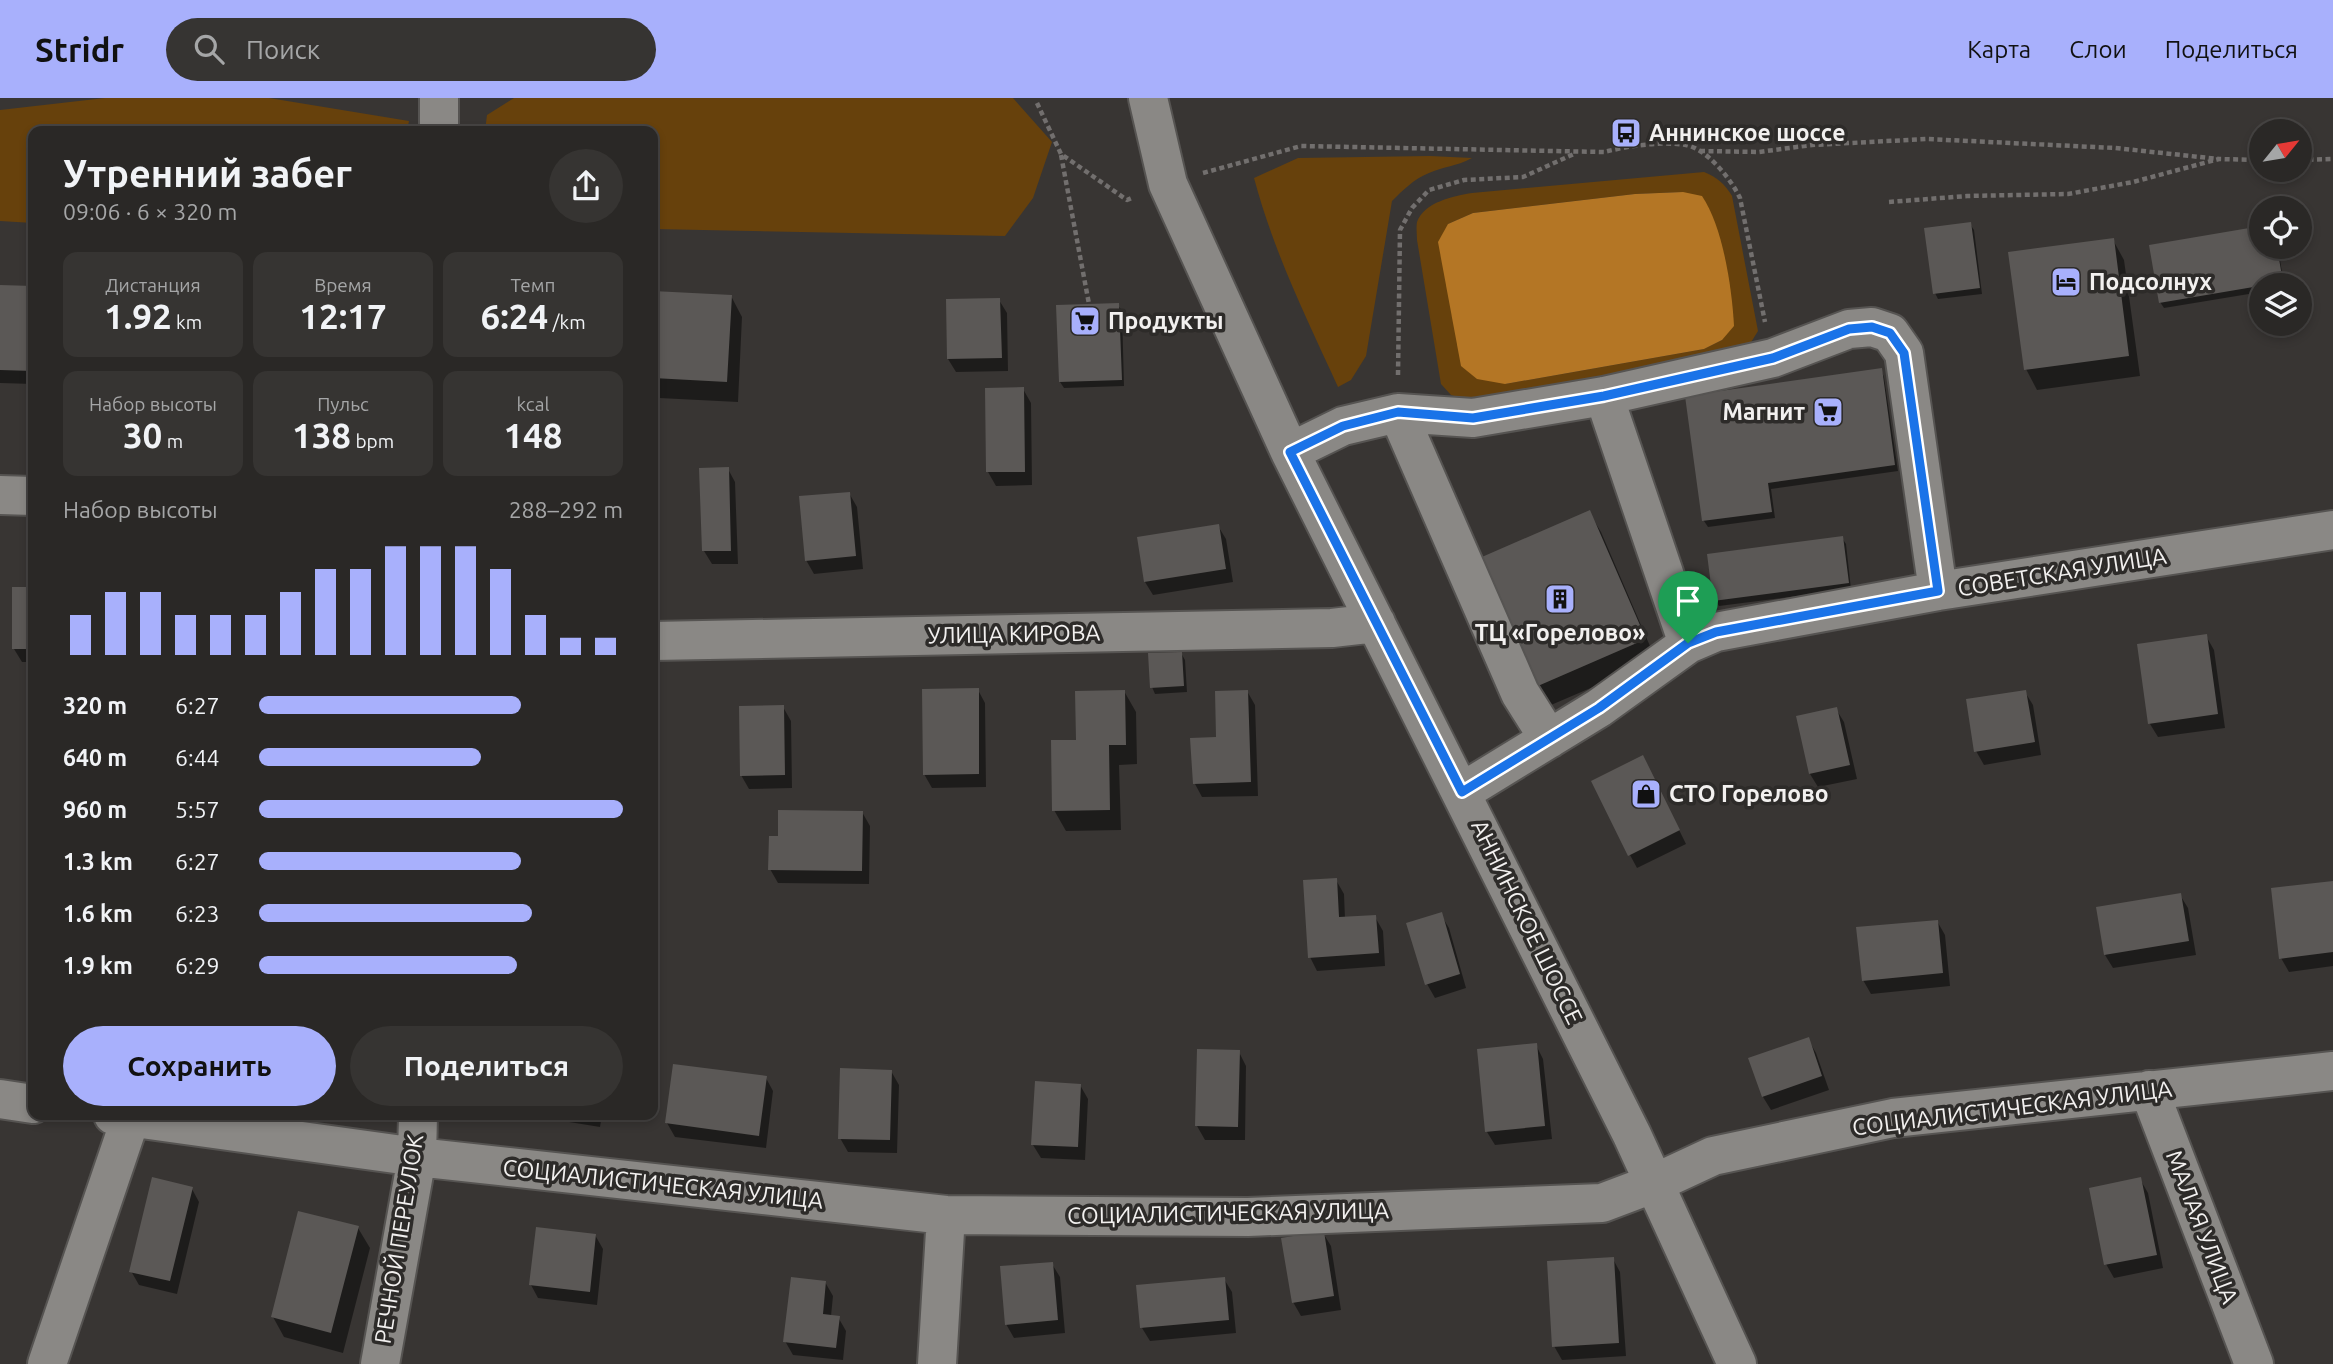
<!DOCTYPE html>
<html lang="ru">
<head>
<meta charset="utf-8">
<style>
  body { margin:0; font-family:Ubuntu,sans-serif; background:#363432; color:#f1f3f6; height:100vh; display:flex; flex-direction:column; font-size:26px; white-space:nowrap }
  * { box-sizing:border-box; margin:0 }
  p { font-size:23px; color:#a5a6a7 }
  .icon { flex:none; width:38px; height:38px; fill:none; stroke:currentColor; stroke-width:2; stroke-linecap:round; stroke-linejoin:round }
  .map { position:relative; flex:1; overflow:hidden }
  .sheet { position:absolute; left:28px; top:28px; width:630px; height:994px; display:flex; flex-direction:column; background:#2a2826; border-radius:14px; box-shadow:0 4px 10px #0003,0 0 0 2px #464443 }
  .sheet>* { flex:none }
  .needle { width:46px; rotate:60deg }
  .buttons { position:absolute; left:2249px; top:21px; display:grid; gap:14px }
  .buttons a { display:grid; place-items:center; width:63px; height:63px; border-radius:50%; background:#2a2826; box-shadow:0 4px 10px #0003,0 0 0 2px #464443; font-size:35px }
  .pin { position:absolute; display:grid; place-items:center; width:60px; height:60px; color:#fff; margin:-72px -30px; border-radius:50% 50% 50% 0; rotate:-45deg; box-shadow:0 0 7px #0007 }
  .pin .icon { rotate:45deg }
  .round { display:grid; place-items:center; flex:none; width:74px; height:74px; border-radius:37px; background:#363432 }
  .head { display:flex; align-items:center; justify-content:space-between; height:119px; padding:0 35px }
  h1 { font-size:38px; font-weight:600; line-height:52px }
  .metrics { display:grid; grid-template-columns:repeat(3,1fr); gap:10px; height:119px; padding:7px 35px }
  .metrics div { display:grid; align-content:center; border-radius:14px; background:#363432; text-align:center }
  .metrics b { font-size:35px; font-weight:600 }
  .metrics small { font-size:19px; font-weight:400 }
  .metrics p { font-size:19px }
  .chart { height:196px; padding:14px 35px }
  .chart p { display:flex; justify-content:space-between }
  .chart svg { width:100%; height:126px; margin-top:7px; stroke:#a8b0fc; stroke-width:6 }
  .cta { display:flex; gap:14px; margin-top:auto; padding:14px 35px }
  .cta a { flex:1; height:80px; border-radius:42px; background:#a8b0fc; color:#111; font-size:28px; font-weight:600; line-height:80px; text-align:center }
  .cta a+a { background:#363432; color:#f1f3f6 }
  ul { padding:0 35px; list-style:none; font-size:23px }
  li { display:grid; grid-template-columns:112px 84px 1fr; align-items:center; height:52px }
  li i { height:18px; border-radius:9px; background:#a8b0fc }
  header { display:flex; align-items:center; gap:42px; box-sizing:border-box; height:98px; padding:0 35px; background:#a8b0fc; color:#111 }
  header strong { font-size:33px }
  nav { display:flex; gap:38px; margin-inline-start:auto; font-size:24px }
  .search { width:490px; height:63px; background:#363432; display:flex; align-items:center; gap:18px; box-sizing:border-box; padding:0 24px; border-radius:38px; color:#a5a6a7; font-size:26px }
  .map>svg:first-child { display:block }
  .green { fill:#67410c; fill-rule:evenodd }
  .water { fill:#b47625 }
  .shadow { fill:#0007 }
  .building { fill:#5b5856 }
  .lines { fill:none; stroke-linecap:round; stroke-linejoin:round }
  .minor-casing { stroke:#565452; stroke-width:42 }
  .path { stroke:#726f6e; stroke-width:4.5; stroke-dasharray:5 3.5; stroke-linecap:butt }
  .minor { stroke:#8a8885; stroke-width:38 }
  .route-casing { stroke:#fff; stroke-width:14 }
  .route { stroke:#1a73e8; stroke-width:9 }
  .labels { text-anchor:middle; stroke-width:7; stroke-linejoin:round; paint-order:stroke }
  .poi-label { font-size:23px; font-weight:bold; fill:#f2f0ef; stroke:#2d2b29; text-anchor:start }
  .street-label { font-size:23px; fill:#f2f0ef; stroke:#2d2b29 }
</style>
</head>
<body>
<header>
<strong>Stridr</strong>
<div class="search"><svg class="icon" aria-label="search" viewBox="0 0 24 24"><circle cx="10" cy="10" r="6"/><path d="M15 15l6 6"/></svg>Поиск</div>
<nav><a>Карта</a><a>Слои</a><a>Поделиться</a></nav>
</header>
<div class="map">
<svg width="2333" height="1266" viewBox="0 0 2333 1266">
  <rect width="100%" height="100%" fill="#383533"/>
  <path class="green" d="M105,0h164l140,23 -2,10h-374v92l-33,-2v-111z
    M514,0h499l39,44 -19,56 -28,38 -352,-7v-98h-168l2,-16z
    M1430,58l42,2c-17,9 -27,8 -43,15 -15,6 -26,17 -37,28l-26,155 -15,24 -13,7c-32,-70 -64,-134 -84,-209l44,-20z
    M1704,74c13,5 21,12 28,24l26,135 -13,21 -278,48 -16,-5 -10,-11 -24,-144c0,-5 -1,-13 0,-18 7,-20 37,-26 55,-29zM1683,94l39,148 -18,9 -199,35 -57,-160 25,-11 162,-19z"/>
  <path class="water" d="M1683,94l19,4c21,31 30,92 32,130l-12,14 -18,9 -199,35 -28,-5 -16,-13 -23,-124 10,-18 25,-11 162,-19z"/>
  <path class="shadow" d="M1970,126l4,6 8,64 -44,5 -3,-6z
    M2261,130v19h17l6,38h-23v7l-97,16 -4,-6z
    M2113,142l11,20 16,116 -103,14 -11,-21z
    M0,189l33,1v96l-33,-1z
    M653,194l78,4 11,21 -4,85 -79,-4 -6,-12z
    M999,202l8,13 1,58 -52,1 -8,-13z
    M1118,207l4,6 2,75 -60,2 -4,-6z
    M1881,272l3,7 14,94 -127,18 4,29 -67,9 -4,-6 -17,-124z
    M1023,291l8,14 1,82 -36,1 -8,-14 -1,-82z
    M728,371l7,13 3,82h-26l-8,-13z
    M849,395l8,14 6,62 -49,5 -8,-14z
    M1589,414l12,20 55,128 -112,48 -11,-20z
    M1218,428l8,13 7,43 -80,13 -8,-13 -6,-43z
    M1842,440l4,6 5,45 -132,17 -4,-6z
    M14,490h19v74h-11l-8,-13z
    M2206,538l8,14 11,78 -67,9 -8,-13z
    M1181,555l4,7 2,32 -32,2 -3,-7z
    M978,592l7,13 1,84 -54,1 -8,-14z
    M1124,593l12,21 1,52 -18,1 2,65 -55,1 -12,-21 23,-68z
    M1247,593l8,14 3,91 -56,1 -7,-13z
    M2025,594l8,13 8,50 -57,10 -8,-14z
    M783,609l8,14 1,67 -43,1 -8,-14z
    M1836,611l8,13 13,57 -39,8 -8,-13 -12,-57z
    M1650,673l36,73 -49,24 -7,-13z
    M862,714l8,14 -1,58 -91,-1 -8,-14z
    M1336,782l8,14 1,25 30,-2 8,14 2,35 -68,5 -7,-14z
    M2333,784v84l-44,6 -8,-14z
    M2180,797l8,13 8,47 -83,13 -8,-13z
    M1441,817l8,13 17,60 -31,10 -8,-14z
    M1937,823l8,14 5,51 -79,8 -8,-14z
    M1808,941l8,14 13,37 -58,20 -8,-13 -12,-38z
    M1536,947l7,14 9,80 -57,6 -8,-13z
    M1239,954l7,14 -1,74h-40l-8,-14z
    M891,973l8,14 -2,68 -49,-1 -8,-14z
    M766,980l7,13 -7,57 -91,-11 -8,-14z
    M1080,987l8,14 -3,61 -44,-2 -8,-13z
    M526,1017h76l-2,12z
    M2140,1081l8,14 15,75 -49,10 -8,-14z
    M192,1091l7,13 -22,92 -38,-9 -8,-14z
    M358,1130l12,20 -27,105 -59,-16 -11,-20z
    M1323,1135l8,13 10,64 -40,6 -8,-14z
    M595,1137l8,14 -6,56 -59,-7 -7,-13z
    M1613,1161l7,13 6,84 -64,4 -8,-14z
    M1052,1166l8,13 5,56 -51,5 -8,-14z
    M1224,1181l8,13 4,41 -86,8 -8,-13z
    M825,1184l8,14 -2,20 7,1 8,14 -3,29 -50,-5 -8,-14z"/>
  <path class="building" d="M1971,124l9,66 -47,6 -9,-66z
    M2261,128v21h16l6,35 -124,21 -10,-58z
    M2114,140l15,118 -105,14 -16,-118z
    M0,187l33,1v85l-33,-1z
    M653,193l79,4 -5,87 -74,-4z
    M1000,200l2,60 -55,1 -1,-60z
    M1119,205l3,77 -63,2 -3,-77z
    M1882,270l13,97 -127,18 4,29 -70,9 -17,-125z
    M1024,289l1,85h-39l-1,-84z
    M729,369l2,84h-29l-3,-83z
    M850,394l6,64 -51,5 -6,-65z
    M1590,412l56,129 -115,50 -56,-129z
    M1219,426l7,45 -82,13 -7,-45z
    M1843,438l6,47 -136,18 -6,-47z
    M12,489h21v62h-21z
    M2207,536l11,80 -70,10 -11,-80z
    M1182,554l2,34 -34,2 -2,-35z
    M979,590v86l-56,1 -1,-86z
    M1125,592l1,55h-17l1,65 -58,1 -1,-71h25l-1,-49z
    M1248,592l3,92 -58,2 -3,-46 26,-1 -1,-46z
    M2026,592l9,52 -61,10 -8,-53z
    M784,607l1,70 -45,1 -1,-70z
    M1837,609l13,58 -41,9 -13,-58z
    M1643,657l37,75 -52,26 -37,-75z
    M778,712l85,1 -1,60 -94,-1 1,-34h9z
    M1337,780l2,39 37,-2 3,38 -71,5 -5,-78z
    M2333,783v71l-54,7 -8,-71z
    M2181,795l8,48 -85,14 -8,-48z
    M1442,814l18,62 -35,11 -19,-62z
    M1938,822l5,53 -81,8 -6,-54z
    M1809,939l13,39 -60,21 -14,-39z
    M1537,945l8,83 -60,6 -8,-83z
    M1197,951l43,1 -2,77 -43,-1z
    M673,966l94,12 -8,60 -94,-13z
    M840,970l52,2 -2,70 -52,-1z
    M1035,983l46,3 -3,63 -47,-2z
    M152,1079l41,10 -23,94 -41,-9z
    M2141,1079l16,78 -53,10 -15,-77z
    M298,1113l61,15 -28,107 -60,-16z
    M536,1129l60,7 -6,58 -61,-7z
    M1324,1133l10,65 -42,7 -11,-65z
    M1614,1159l5,86 -67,4 -5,-86z
    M1053,1164l5,58 -53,5 -5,-59z
    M791,1179l35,4 -3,33 17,2 -4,32 -53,-6z
    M1225,1179l4,43 -89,8 -4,-43z"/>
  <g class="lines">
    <g class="minor-casing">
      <path id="minor" d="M1148,0l20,86 122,268 342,683 105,229
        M439,33v-33
        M1604,298l84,248
        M1398,315l122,280 29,46
        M1290,354l53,-26 55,-13 75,5 131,-22 169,-38 76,-29 23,-2 18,6 14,20 34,238
        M0,397l33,1
        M653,543l679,-13 44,-5
        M1462,694l137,-84 89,-64 28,-12 222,-41 395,-61
        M2149,992l105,274
        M0,1001l33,5
        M113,1017l304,42 529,58 302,2 354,-14 53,-20 58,-27 180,-38 440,-47
        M47,1266l84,-247
        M380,1266l37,-207 1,-42
        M937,1266l9,-149"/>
    </g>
    <path class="path" d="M1037,5l24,51 66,46 7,-3
      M1700,53l59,1 53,-7 115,-6 188,9 104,11
      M1061,57l28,149
      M2300,62l33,-1
      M1203,75l98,-27 303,6c24,-6 57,-11 82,-7 21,4 45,34 54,53l25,124
      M1889,104l78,-6 101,-2 65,-12 86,-23 42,1
      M1398,277l2,-145 12,-22 17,-18 35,-10 59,-3 53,-24"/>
    <use href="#minor" class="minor"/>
  </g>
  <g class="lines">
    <g class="route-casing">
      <path id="route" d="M1872,229l18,6 14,20 34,238 -222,41 -28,11 -89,65 -137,84 -172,-340 53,-26 55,-14 75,6 131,-22 169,-38 76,-29z"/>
    </g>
    <use href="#route" class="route"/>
  </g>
  <defs>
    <g id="bus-square" transform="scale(1.575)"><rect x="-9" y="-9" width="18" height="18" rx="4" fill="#a8b0fc" stroke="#2d2b29"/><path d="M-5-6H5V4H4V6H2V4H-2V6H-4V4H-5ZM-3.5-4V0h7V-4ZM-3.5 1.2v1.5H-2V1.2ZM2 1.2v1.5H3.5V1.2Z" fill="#111"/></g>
    <g id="hotel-square" transform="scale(1.575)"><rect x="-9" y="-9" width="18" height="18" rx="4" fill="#a8b0fc" stroke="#2d2b29"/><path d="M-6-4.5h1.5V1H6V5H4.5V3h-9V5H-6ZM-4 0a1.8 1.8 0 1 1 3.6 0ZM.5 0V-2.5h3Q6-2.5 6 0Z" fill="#111"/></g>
    <g id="supermarket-square" transform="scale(1.575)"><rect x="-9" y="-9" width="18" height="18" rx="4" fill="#a8b0fc" stroke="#2d2b29"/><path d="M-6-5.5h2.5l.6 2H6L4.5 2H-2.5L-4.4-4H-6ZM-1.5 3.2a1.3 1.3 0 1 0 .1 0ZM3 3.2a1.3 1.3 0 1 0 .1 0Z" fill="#111"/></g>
    <g id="building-square" transform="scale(1.575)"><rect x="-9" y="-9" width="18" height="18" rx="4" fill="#a8b0fc" stroke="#2d2b29"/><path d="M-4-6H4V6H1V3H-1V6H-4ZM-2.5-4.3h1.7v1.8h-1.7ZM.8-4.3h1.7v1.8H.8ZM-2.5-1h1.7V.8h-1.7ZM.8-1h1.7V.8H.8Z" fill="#111"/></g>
    <g id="shop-square" transform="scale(1.575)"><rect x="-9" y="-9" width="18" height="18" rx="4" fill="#a8b0fc" stroke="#2d2b29"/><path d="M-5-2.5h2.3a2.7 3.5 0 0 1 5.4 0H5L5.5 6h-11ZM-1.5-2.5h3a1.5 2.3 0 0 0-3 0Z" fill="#111"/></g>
  </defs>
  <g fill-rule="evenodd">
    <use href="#bus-square" x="1626" y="35"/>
    <use href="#hotel-square" x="2066" y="184"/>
    <use href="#supermarket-square" x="1085" y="223"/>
    <use href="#supermarket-square" x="1828" y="314"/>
    <use href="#building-square" x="1560" y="501"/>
    <use href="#shop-square" x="1646" y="696"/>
  </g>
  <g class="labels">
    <g class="poi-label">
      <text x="1649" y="43">Аннинское шоссе</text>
      <text x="2089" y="192">Подсолнух</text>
      <text x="1108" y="231">Продукты</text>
      <text x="1805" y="322" text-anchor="end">Магнит</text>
      <text x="1560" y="543" text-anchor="middle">ТЦ «Горелово»</text>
      <text x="1669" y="704">СТО Горелово</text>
    </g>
    <g class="street-label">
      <text transform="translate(2062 474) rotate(-9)" y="8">СОВЕТСКАЯ УЛИЦА</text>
      <text transform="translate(1014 536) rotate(-1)" y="8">УЛИЦА КИРОВА</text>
      <text transform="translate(1527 824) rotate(64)" y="8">АННИНСКОЕ ШОССЕ</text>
      <text transform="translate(2012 1010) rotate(-7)" y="8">СОЦИАЛИСТИЧЕСКАЯ УЛИЦА</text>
      <text transform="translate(663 1086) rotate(6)" y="8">СОЦИАЛИСТИЧЕСКАЯ УЛИЦА</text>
      <text transform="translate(1228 1115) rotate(-1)" y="8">СОЦИАЛИСТИЧЕСКАЯ УЛИЦА</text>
      <text transform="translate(2202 1129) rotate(69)" y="8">МАЛАЯ УЛИЦА</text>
      <text transform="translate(399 1141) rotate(-81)" y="8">РЕЧНОЙ ПЕРЕУЛОК</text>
    </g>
  </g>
</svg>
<div class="buttons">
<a><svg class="needle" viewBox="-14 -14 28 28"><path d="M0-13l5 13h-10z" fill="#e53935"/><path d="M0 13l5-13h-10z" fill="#a5a6a7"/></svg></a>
<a><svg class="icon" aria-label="locate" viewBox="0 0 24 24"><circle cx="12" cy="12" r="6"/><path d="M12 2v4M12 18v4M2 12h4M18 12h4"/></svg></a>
<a><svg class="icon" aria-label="layers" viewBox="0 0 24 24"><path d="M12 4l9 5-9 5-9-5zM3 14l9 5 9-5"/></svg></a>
</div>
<div class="pin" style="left:1688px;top:545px;background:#1e9e55"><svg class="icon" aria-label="arrive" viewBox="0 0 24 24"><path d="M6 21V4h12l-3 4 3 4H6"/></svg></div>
<section class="sheet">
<div class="head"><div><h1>Утренний забег</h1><p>09:06 · 6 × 320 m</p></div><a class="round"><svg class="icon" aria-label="share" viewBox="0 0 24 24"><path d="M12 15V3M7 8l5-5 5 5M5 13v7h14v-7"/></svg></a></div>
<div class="metrics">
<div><p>Дистанция</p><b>1.92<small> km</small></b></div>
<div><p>Время</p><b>12:17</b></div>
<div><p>Темп</p><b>6:24<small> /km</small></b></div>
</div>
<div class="metrics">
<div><p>Набор высоты</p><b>30<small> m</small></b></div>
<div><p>Пульс</p><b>138<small> bpm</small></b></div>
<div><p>kcal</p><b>148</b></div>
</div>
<div class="chart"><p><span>Набор высоты</span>288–292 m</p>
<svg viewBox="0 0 160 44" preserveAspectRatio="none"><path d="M5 44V30M15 44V22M25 44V22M35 44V30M45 44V30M55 44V30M65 44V22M75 44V14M85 44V14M95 44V6M105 44V6M115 44V6M125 44V14M135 44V30M145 44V38M155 44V38"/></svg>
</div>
<ul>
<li><b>320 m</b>6:27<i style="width:72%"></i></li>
<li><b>640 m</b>6:44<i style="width:61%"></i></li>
<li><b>960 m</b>5:57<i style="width:100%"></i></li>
<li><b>1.3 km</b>6:27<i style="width:72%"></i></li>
<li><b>1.6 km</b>6:23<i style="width:75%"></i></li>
<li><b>1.9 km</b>6:29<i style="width:71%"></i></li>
</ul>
<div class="cta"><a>Сохранить</a><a>Поделиться</a></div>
</section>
</div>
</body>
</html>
